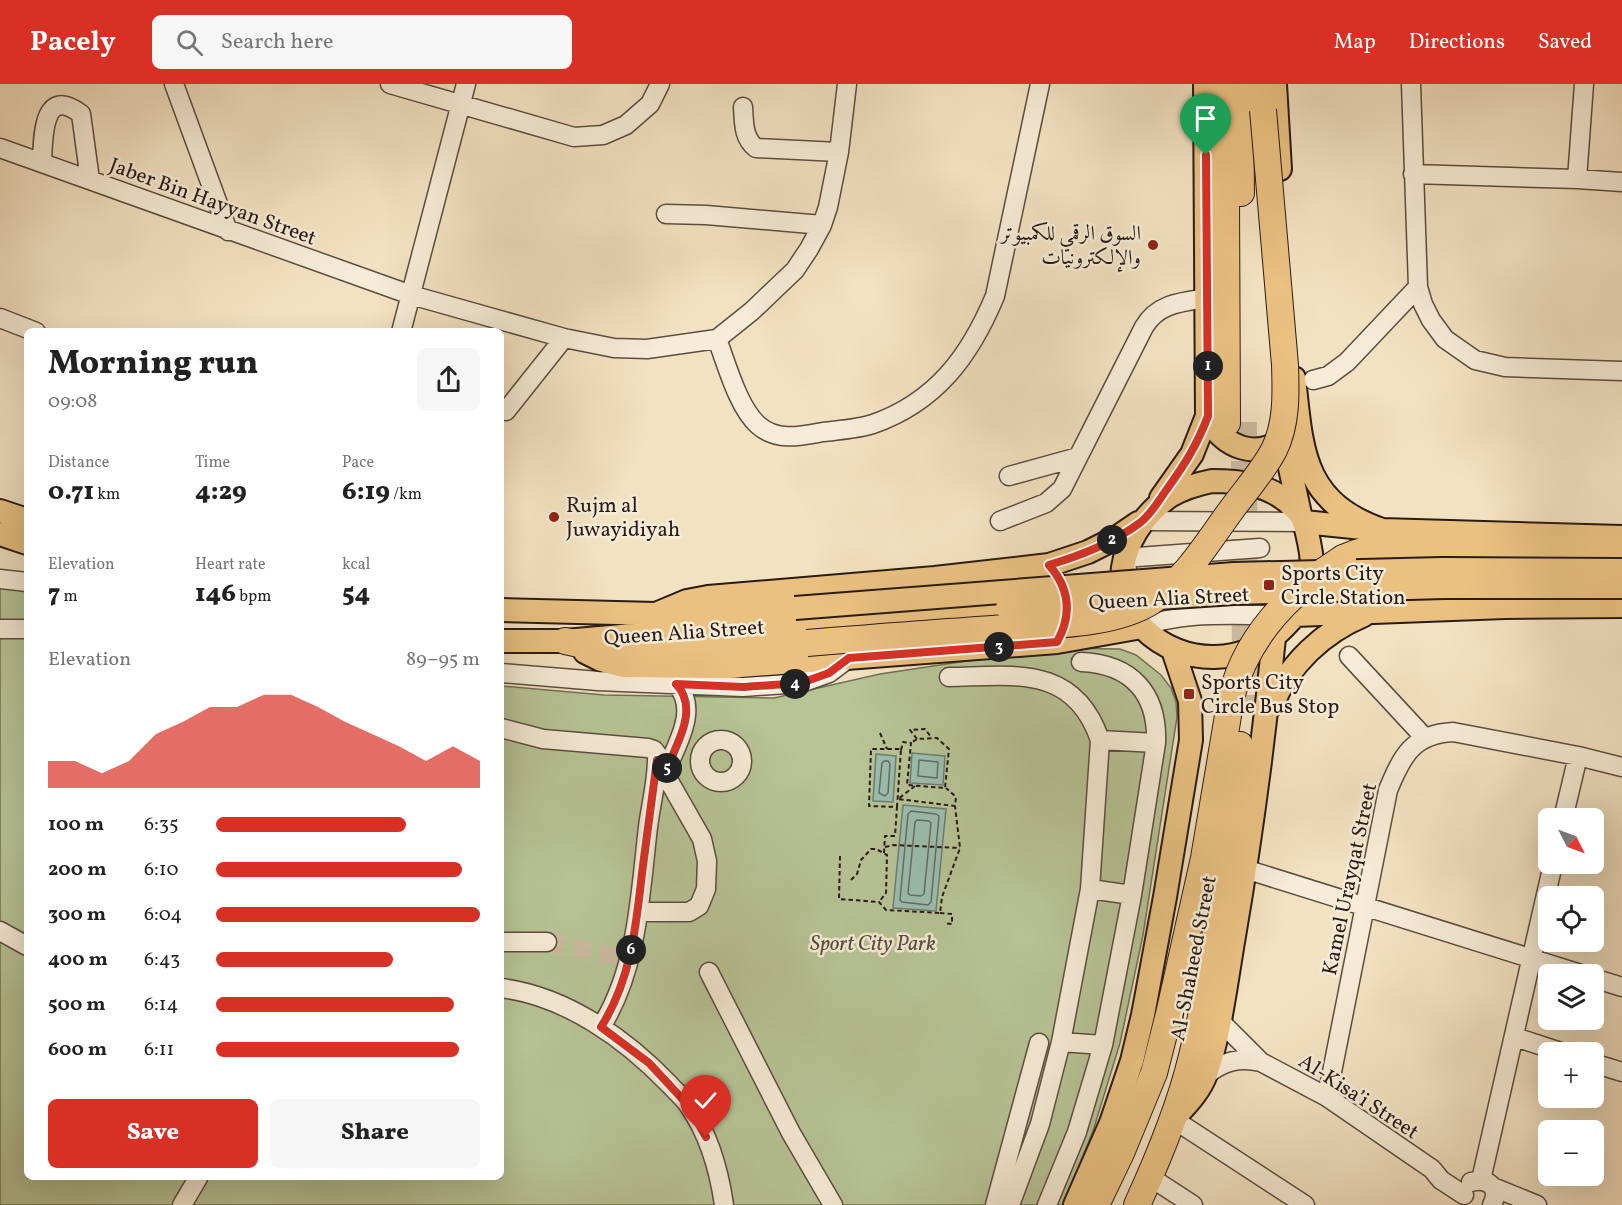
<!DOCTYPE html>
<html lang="en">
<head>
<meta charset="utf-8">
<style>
  body { margin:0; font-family:Vollkorn,Amiri,serif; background:#f6f6f6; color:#222; height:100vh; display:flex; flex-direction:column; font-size:22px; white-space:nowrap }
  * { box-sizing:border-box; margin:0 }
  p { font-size:20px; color:#767676 }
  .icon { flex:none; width:33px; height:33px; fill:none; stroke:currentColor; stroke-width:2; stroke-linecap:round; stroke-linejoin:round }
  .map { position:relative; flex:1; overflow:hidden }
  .sheet { position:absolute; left:24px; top:244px; width:480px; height:852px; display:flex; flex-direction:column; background:#fff; border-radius:9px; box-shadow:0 6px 24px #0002 }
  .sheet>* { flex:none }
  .needle { width:39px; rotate:132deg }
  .tools { position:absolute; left:1538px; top:724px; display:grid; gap:12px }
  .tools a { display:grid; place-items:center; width:66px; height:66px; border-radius:9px; background:#fff; box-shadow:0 6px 24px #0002; font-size:30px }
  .pin { position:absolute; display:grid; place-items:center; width:51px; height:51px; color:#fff; margin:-62px -26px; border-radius:50% 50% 50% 0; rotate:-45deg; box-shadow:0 0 6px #0007 }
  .pin .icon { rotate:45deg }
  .km { position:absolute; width:30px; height:30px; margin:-15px; border-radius:50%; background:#222; color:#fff; font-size:16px; line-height:30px; text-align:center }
  .round { display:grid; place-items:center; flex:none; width:63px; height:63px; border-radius:9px; background:#f6f6f6 }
  .overview { display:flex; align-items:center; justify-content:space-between; height:102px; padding:0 24px }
  h1 { font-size:33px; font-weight:800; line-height:45px }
  .stats { display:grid; grid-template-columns:repeat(3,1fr); gap:9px; height:102px; padding:6px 24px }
  .stats div { display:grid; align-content:center }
  .stats b { font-size:26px; font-weight:800 }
  .stats small { font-size:16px; font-weight:400 }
  .stats p { font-size:16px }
  .chart { height:168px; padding:12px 24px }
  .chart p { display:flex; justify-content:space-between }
  .chart svg { width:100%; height:108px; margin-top:6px; fill:#d93025; opacity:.7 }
  .button { display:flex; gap:12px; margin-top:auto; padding:12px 24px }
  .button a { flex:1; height:69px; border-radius:9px; background:#d93025; color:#fff; font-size:24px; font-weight:800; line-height:69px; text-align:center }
  .button a+a { background:#f6f6f6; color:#222 }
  ul { padding:0 24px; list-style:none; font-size:20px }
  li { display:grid; grid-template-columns:96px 72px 1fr; align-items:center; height:45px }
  li i { height:15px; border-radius:8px; background:#d93025 }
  header { display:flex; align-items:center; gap:36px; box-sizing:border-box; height:84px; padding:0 30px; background:#d93025; color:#fff }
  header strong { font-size:28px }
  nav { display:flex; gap:33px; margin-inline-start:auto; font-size:21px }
  .search { width:420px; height:54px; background:#f6f6f6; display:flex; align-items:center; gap:15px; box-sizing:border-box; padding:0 21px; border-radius:9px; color:#767676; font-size:22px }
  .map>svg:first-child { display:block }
  .green { fill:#b7c496; stroke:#707056; stroke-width:1.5 }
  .water { fill:#9bbeb0; stroke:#6e7d72; stroke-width:1.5 }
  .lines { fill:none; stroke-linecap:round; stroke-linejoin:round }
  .shore { stroke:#626c62; stroke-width:1.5 }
  .minor-tunnel { stroke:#cbba9f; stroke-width:18; stroke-dasharray:18 9; stroke-linecap:butt }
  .highway-tunnel { stroke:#cbba9f; stroke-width:26; stroke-dasharray:26 13; stroke-linecap:butt }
  .minor-casing { stroke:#5c4d40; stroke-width:21 }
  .major-casing { stroke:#2a1b15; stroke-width:26 }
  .highway-casing { stroke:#2a1b15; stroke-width:28 }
  .path { stroke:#2a1b15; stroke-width:2; stroke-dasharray:4.5 3; stroke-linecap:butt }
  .minor { stroke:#f7ecd7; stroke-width:18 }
  .major { stroke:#eac181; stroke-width:22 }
  .highway { stroke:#eac181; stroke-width:26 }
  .major-bridge-casing { stroke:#2a1b15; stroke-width:26; stroke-linecap:butt }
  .highway-bridge-casing { stroke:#2a1b15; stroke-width:28; stroke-linecap:butt }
  .major-bridge { stroke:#eac181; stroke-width:22 }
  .highway-bridge { stroke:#eac181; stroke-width:26 }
  .route-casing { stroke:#fff; stroke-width:12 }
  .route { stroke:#d93025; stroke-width:8 }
  .poi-dot { fill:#8f2418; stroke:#f7ecd7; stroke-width:2 }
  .labels { text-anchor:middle; stroke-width:5; stroke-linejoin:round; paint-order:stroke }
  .street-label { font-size:21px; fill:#2a1b15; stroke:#f7ecd7 }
  .poi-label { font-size:21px; fill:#2a1b15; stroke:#f7ecd7; text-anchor:start }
  .park-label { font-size:21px; font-style:italic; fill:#544e3c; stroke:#f7ecd7 }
</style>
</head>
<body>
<header>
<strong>Pacely</strong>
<div class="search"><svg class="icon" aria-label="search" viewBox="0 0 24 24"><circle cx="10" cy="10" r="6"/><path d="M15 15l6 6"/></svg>Search here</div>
<nav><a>Map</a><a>Directions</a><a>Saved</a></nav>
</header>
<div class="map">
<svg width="1622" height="1121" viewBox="0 0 1622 1121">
  <rect width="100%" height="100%" fill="#f3e2c2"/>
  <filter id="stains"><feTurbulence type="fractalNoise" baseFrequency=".00333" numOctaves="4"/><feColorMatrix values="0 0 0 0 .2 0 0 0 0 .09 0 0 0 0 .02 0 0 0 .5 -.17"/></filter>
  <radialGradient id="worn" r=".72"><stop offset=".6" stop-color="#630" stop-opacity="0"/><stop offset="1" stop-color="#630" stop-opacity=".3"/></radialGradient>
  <path class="green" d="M0,500l27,2v592h474v-492l103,9 170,3 106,-24 173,-26 67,1 16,6 25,20 10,13 5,14 1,15 -34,218 -23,108 -27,88 -30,74h-1063z"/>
  <path class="water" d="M912,669l33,3 -2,29 -33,-2z
    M876,670l20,2 -3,46 -20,-1z
    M903,721l43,4 -10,102 -43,-3z"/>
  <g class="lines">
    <path class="shore" d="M919,676l19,2 -1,16 -19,-2z
      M884,677h4l2,3 -2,29 -3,3 -6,-3 3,-30z
      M911,727l25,3 3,2 -8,86 -3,3 -26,-3 -2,-2 8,-86z
      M917,736l12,1 2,2 -7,71 -3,2 -11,-1 -2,-2 7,-71z"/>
    <path class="minor-tunnel" d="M547,858l82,17"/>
    <path class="highway-tunnel" d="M1244,338l1,280"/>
    <g class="minor-casing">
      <path id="minor" d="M174,0l54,147
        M390,0l184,53 29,-2 23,-10 24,-21 10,-20
        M1411,0l7,203 5,17 8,16 14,19 30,21 30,7 117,4
        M743,23c1,15 0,31 13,41l83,4
        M0,64l411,147 153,43 50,10 33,1 70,-10 35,-28 43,-41 14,-21 13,-24 6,-18 11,-55 8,-68
        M42,79c1,-24 0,-79 39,-49l9,66
        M1413,90l164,5 45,3
        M1577,95l7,-95
        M666,130l40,1 116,10
        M0,234l36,14
        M401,248l65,-248
        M717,255c10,26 21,68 41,86 19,17 43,11 65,7 16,-2 35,-3 50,-8 63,-22 97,-68 122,-128l45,-212
        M1313,296l15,-4 19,-14 71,-75
        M506,327l58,-73
        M1009,392l69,-19
        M1000,437l46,-18 16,-14 82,-162c14,-24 38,-25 64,-29
        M1142,437l162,1
        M1127,485l-3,-11 136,-10
        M0,495l27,3
        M1142,543c44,-17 95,-11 141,-12
        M0,545h27
        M1349,572l76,82
        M501,589l97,8 145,6 58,-4 28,-10 20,-15
        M949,593c65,-1 125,-13 151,63l-10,149 -29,153 -21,82 -30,81
        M501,644l42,11 105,9 6,2 3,4c1,24 -6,49 -9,73 -8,68 -10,141 -47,200
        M1100,656l56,3
        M700 677a21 21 0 1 1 42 0a21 21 0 1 1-42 0Z
        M666,687c10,-26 34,-62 10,-87
        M1563,735l15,-63
        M1245,785l339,106
        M1090,805l42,6
        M638,828h51l10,-6 7,-17 1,-28 -5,-22 -45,-79
        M0,847l27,15
        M501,858h46
        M709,888l82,161 42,72
        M1593,894l29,9
        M501,904c65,8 125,51 169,97 6,7 14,13 19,21 20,29 30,64 35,99
        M1219,936l42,42 66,35 105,72 9,11 23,15
        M1515,953l49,16
        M1061,958l42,3
        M1593,979l29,9
        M1205,992c18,-15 34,-19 56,-14
        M1327,1013l61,-307c14,-34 25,-56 65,-58l125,24 44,11
        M1173,1035l132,86
        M1150,1093l43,28
        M1481,1096l72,-316
        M1471,1098c17,-5 30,6 21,23
        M1493,1103l44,18
        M182,1121l16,-27
        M995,1121l44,-162
        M1047,1121l30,-73 26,-87 29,-150 24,-152c2,-50 -25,-79 -75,-81"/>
    </g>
    <g class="major-casing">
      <path id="major" d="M1275,0l5,85
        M1294,294c8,73 8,124 88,152
        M1207,332c14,31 53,47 79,19
        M1291,345l-1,39 10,46
        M1212,397c28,0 55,3 77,22 4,4 10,8 12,13 5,8 6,18 8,26 5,21 3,43 -7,62 -4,8 -10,15 -17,22 -38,40 -102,42 -142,2 -41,-41 -16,-103 27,-132 13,-8 27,-12 42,-15z
        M1161,414l31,-44 15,-38 -2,-332
        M0,427l27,9
        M1304,438l78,8 240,7
        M0,450l27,9
        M501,526l155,4 139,-6
        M656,530l31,-13 21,-4 227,-19 114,-13 39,-13 28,-14 22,-15
        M1295,531l210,-8 117,-1
        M501,557h64l125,-11 109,-5 208,-17
        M585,568l16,8 22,6 105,1 329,-25 85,-15
        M1272,621c17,-41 51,-73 92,-90
        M1174,1034c12,-13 26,-27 32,-44 15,-44 20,-92 28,-138 17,-99 30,-198 40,-298
        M1075,1121l36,-82 21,-62 11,-46 22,-118 26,-157 -1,-39 -17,-51"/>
    </g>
    <g class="highway-casing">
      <path id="highway" d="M1217,0l9,112 1,227
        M1240,0l1,109
        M1261,0l2,26
        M1343,474c41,-19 92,-12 136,-11 48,1 95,3 143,4
        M565,557l47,10 143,-4 52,-4
        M1096,1121l25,-52 33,-80 15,-59 35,-156 27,-160
        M1137,1121c22,-48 43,-98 55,-149 25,-102 36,-207 48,-311"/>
    </g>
    <path class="path" d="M880,649l7,16
      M917,655l-7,-9 15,-1 6,8
      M901,666l2,-8 8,1 -4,42 38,3 4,-39 -12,-11 -20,1 -6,4
      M915,702l-17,13 57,7 1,-9 -10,-9
      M885,763l8,-2 67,3
      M884,769l1,-17h10l2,-29 -28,-1 2,-57h30l-4,58
      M840,772l-1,43 40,3 7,8 54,3 2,-16 18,-49 -5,-42
      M851,796l6,-6 4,-14 10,-11h5l11,6 -1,38 -7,9
      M940,829l12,1v10l-8,-1"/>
    <use href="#minor" class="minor"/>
    <use href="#major" class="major"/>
    <use href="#highway" class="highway"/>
    <g class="major-bridge-casing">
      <path id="major-bridge" d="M795,524l439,-34 208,-5 180,1
        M1007,524l227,-15 210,-6h178"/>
    </g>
    <g class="highway-bridge-casing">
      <path id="highway-bridge" d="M807,559c62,-5 124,-10 186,-14 47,-4 119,-2 159,-28 34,-21 57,-61 80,-92 14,-19 31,-38 42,-59 13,-26 12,-57 11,-85l-22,-255
        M1231,614c15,-62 60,-107 112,-140"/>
    </g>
    <use href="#major-bridge" class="major-bridge"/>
    <use href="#highway-bridge" class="highway-bridge"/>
  </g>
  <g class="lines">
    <g class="route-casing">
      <path id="route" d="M706,1053l-18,-32 -39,-42 -48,-36c30,-47 35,-100 41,-154 5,-38 10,-75 15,-113l9,11c10,-27 34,-62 10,-87l67,3 58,-4 28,-10 20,-15 208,-16c15,-27 13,-53 -8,-77 33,-10 64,-22 92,-43 11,-9 18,-22 26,-33 18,-25 30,-44 41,-73l-2,-261"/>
    </g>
    <use href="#route" class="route"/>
  </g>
  <g class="poi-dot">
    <circle cx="1153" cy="161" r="6"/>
    <circle cx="554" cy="433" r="6"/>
    <rect x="1263" y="495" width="12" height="12" rx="3"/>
    <rect x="1183" y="604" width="12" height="12" rx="3"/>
  </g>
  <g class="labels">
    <g class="street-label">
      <text transform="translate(213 117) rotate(20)" y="7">Jaber Bin Hayyan Street</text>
      <text transform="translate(1169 514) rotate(-3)" y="7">Queen Alia Street</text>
      <text transform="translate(684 548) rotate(-4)" y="7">Queen Alia Street</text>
      <text transform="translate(1349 795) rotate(-78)" y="7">Kamel Urayqat Street</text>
      <text transform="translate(1193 874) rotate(-79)" y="7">Al-Shaheed Street</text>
      <text transform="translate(1359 1012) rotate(33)" y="7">Al-Kisa’i Street</text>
    </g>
    <g class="poi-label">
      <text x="1141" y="156" text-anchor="end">السوق الرقمي للكمبيوتر<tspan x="1141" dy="24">والإلكترونيات</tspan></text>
      <text x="566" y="428">Rujm al<tspan x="566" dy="24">Juwayidiyah</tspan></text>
      <text x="1281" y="496">Sports City<tspan x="1281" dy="24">Circle Station</tspan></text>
      <text x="1201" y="605">Sports City<tspan x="1201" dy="24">Circle Bus Stop</tspan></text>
    </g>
    <g class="park-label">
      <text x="873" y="866">Sport City Park</text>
    </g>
  </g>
  <rect width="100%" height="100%" filter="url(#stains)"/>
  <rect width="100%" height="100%" fill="url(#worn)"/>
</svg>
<div class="tools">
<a><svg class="needle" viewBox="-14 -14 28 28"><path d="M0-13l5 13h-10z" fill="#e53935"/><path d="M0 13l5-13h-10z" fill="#767676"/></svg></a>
<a><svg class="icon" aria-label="locate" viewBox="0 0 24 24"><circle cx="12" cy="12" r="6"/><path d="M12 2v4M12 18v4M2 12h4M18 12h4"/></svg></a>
<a><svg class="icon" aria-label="layers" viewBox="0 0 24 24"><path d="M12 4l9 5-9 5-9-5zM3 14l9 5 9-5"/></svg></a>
<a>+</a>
<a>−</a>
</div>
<div class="pin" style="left:1206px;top:71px;background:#1e9e55"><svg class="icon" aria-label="arrive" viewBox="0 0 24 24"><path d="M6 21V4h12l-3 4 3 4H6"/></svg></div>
<div class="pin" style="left:706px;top:1053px;background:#d93025"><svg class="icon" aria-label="check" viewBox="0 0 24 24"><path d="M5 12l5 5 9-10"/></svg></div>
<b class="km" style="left:1208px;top:282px">1</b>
<b class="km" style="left:1112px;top:456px">2</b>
<b class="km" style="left:999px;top:563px">3</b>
<b class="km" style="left:795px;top:600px">4</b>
<b class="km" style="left:667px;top:684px">5</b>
<b class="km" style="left:631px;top:866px">6</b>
<section class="sheet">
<div class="overview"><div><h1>Morning run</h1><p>09:08</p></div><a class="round"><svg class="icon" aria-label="share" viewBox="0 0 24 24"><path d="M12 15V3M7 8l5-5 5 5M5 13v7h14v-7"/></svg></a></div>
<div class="stats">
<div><p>Distance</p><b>0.71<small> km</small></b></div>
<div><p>Time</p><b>4:29</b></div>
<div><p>Pace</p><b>6:19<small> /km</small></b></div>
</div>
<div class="stats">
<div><p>Elevation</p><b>7<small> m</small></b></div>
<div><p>Heart rate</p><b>146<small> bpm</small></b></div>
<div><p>kcal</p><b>54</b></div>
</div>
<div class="chart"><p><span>Elevation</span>89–95 m</p>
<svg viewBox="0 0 160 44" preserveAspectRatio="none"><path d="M0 44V33L10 33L20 38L30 33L40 22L50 17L60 11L70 11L80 6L90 6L100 11L110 17L120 22L130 27L140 33L150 27L160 33V44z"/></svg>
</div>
<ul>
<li><b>100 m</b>6:35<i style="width:72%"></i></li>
<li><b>200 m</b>6:10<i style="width:93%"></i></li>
<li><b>300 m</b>6:04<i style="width:100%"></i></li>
<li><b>400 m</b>6:43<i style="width:67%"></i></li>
<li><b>500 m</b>6:14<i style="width:90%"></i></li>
<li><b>600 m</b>6:11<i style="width:92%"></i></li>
</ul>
<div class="button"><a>Save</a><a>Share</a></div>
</section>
</div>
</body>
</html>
